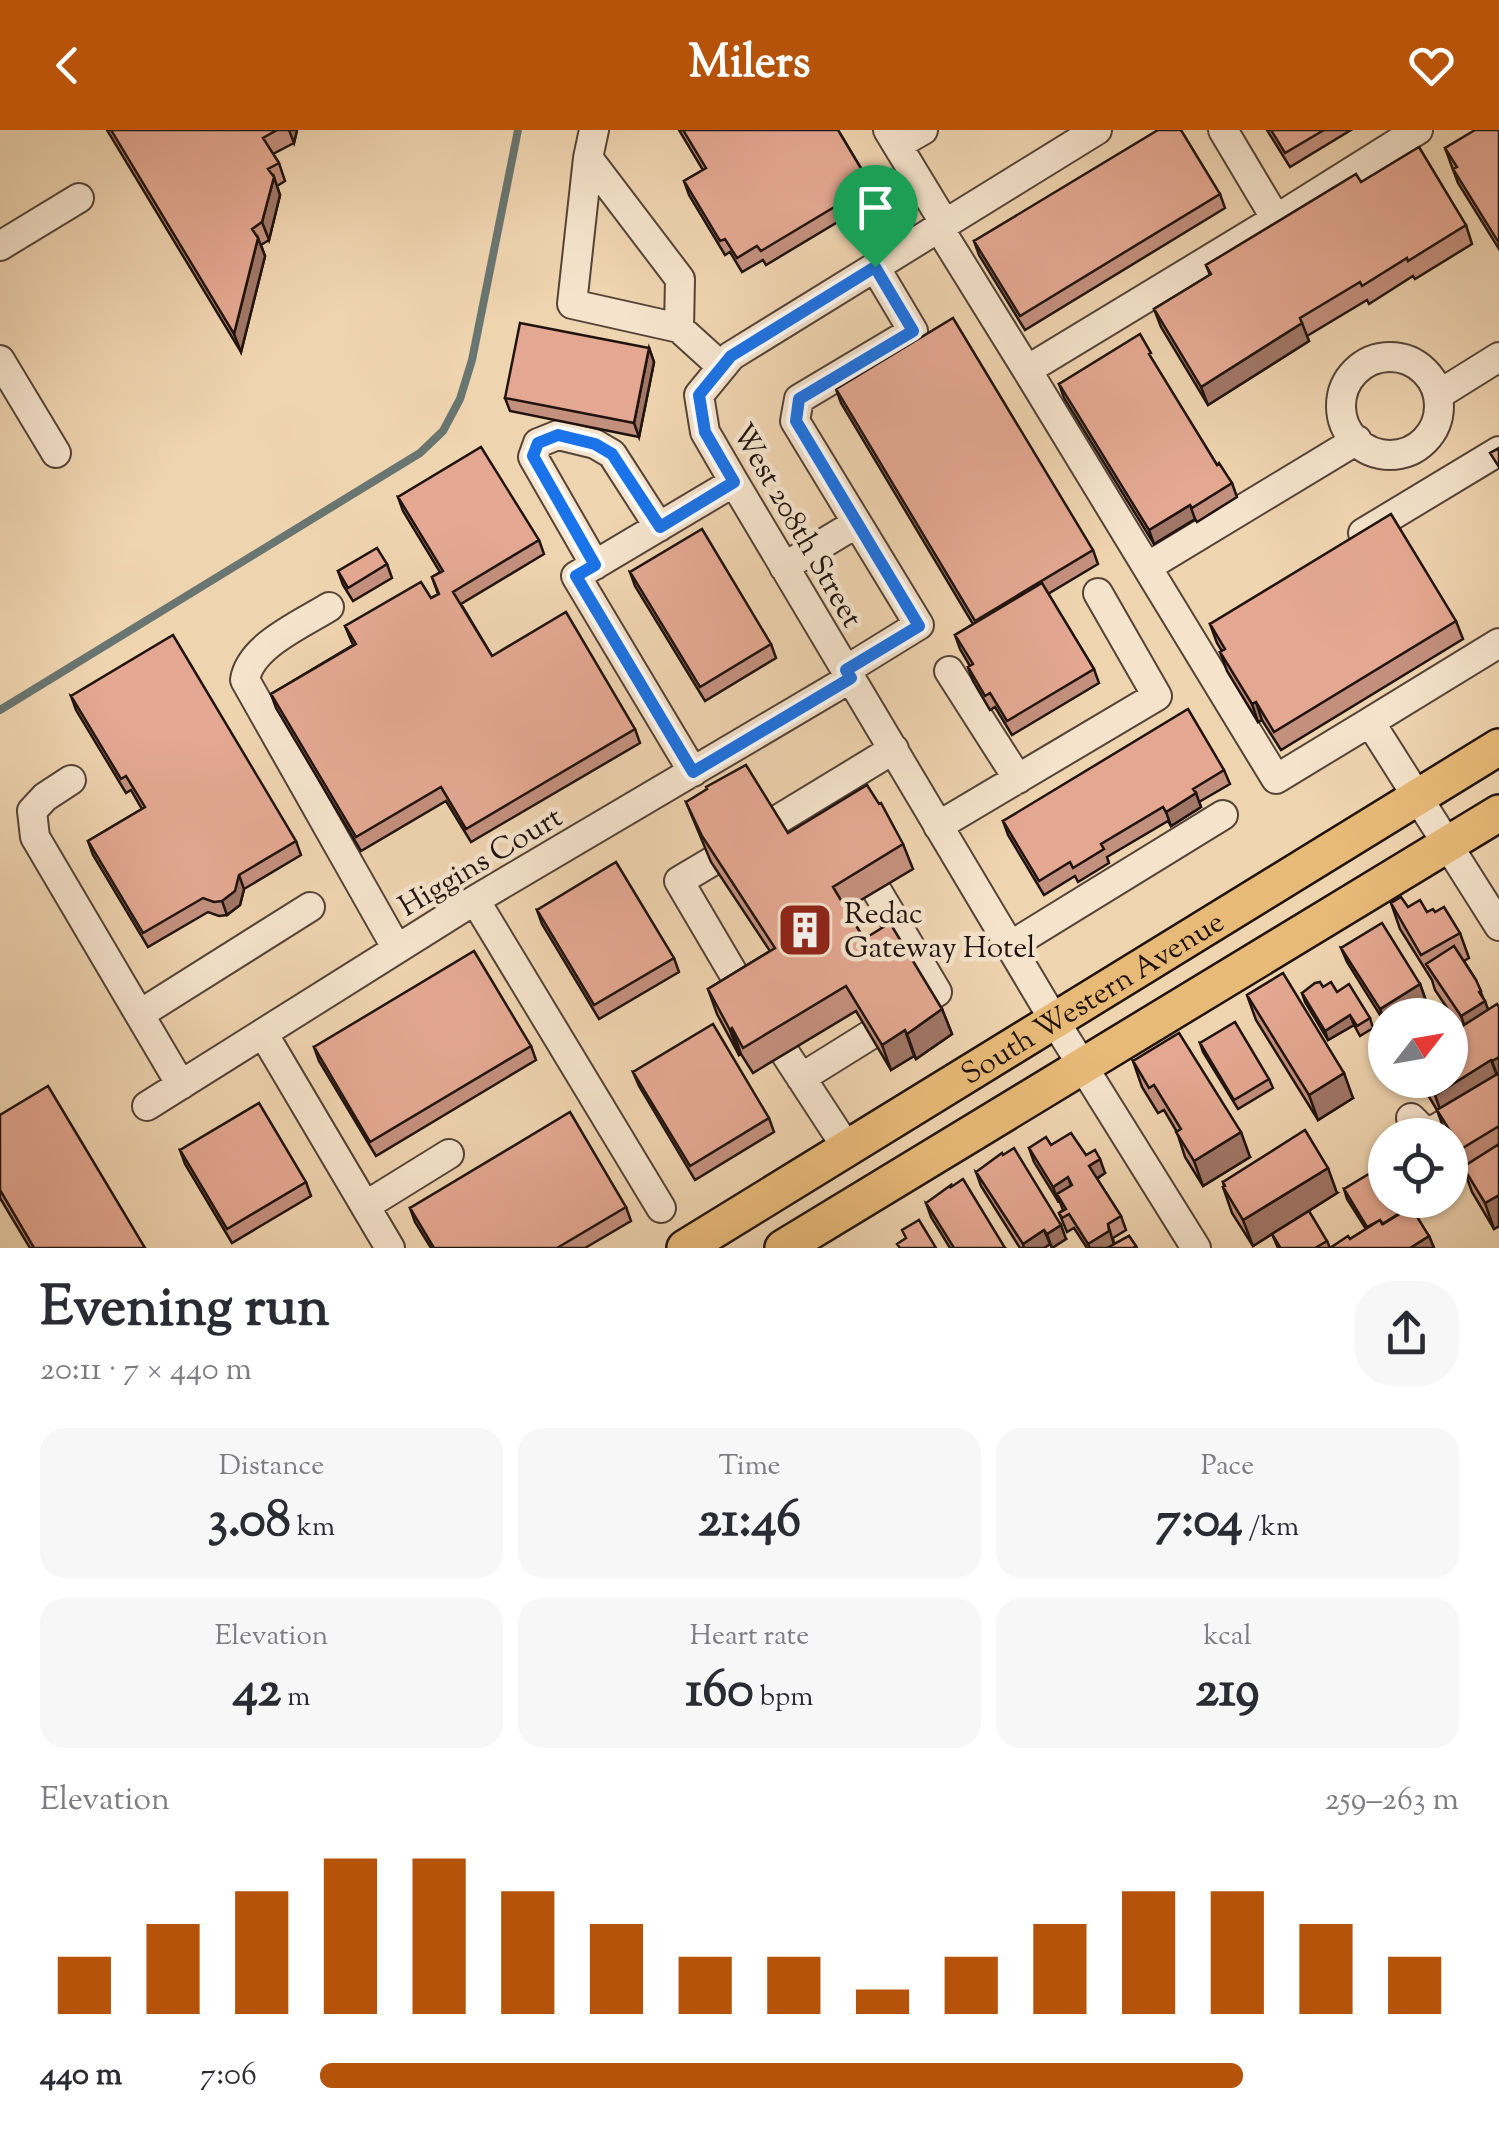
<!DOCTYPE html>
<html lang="en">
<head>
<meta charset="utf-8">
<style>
  body { margin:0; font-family:"Sorts Mill Goudy",serif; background:#f7f7f7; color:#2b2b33; height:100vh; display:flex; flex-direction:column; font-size:38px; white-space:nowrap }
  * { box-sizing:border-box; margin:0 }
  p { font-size:32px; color:#7c7c81 }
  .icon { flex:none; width:55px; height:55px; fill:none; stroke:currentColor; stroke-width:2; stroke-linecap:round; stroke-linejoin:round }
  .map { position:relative; height:1118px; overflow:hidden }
  .side { display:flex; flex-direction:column; background:#fff; flex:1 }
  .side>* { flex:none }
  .needle { width:65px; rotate:59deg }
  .controls { position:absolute; left:1368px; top:868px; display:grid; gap:20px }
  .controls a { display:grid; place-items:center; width:100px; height:100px; border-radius:50%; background:#fff; box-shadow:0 2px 8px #0004; font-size:50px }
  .pin { position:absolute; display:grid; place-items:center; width:85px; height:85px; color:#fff; margin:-102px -42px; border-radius:50% 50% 50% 0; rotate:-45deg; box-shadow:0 0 10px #0007 }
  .pin .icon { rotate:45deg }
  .round { display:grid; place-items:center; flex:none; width:105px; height:105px; border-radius:40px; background:#f7f7f7 }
  .summary { display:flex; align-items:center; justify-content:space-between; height:170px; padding:0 40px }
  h1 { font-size:55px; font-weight:700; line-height:75px }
  .figures { display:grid; grid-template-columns:repeat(3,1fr); gap:15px; height:170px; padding:10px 40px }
  .figures div { display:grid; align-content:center; border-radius:25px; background:#f7f7f7; text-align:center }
  .figures b { font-size:50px; font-weight:700 }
  .figures small { font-size:28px; font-weight:400 }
  .figures p { font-size:28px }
  .chart { height:280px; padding:20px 40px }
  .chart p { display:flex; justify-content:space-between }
  .chart svg { width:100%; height:180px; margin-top:10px; stroke:#b45309; stroke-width:6 }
  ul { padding:0 40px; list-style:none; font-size:32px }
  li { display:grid; grid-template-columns:160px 120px 1fr; align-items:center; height:75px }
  li i { height:25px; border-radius:12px; background:#b45309 }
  header { display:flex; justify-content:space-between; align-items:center; height:130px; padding:0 40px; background:#b45309; color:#fff; font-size:45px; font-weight:700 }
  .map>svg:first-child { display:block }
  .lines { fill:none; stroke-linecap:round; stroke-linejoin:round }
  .stream { stroke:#697570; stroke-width:8 }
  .minor-casing { stroke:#544337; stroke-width:32 }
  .major-casing { stroke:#20130f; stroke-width:40 }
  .minor { stroke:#f5e3cc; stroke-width:28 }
  .major { stroke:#e8ba78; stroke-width:35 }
  .wall { fill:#c4907e; stroke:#20130f; stroke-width:2.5 }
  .shaded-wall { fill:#a07666; stroke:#20130f; stroke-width:2.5 }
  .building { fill:#e4a892; stroke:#20130f; stroke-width:2.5 }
  .route-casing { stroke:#fff; stroke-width:20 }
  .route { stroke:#1a73e8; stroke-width:12 }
  .labels { text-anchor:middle; stroke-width:9; stroke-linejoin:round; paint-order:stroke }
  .street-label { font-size:30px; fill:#20130f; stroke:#f5e3cc }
  .poi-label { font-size:30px; fill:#20130f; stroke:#f5e3cc; text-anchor:start }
</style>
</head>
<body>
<header><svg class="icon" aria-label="back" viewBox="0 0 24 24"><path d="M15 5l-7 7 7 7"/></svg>Milers<svg class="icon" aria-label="heart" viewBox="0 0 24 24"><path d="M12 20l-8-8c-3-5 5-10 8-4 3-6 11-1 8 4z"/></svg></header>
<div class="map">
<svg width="1499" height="1118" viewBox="0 0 1499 1118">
  <rect width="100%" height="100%" fill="#efd4b0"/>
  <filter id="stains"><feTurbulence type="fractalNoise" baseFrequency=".002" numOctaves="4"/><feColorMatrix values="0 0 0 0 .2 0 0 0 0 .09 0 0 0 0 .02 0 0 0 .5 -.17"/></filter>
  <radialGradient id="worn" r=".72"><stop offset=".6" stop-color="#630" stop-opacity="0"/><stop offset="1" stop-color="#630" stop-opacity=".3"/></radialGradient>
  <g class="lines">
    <path class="stream" d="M0,580l420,-257 23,-22 17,-32 12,-39 46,-230"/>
    <g class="minor-casing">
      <path id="minor" d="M594,0l-6,28 92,121 -1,49 43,39
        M888,0l57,94
        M1097,0l-366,226 -32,39 6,37 29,50 320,538 142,228
        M897,15l26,-15
        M588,28l-16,146 107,24
        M1276,89l142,-89
        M939,98l88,142 249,-151 -53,-89
        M0,116l79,-48
        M1341 276a49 49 0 1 1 98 0a49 49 0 1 1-98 0Z
        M0,230l56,93
        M1027,240l249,409 94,-57
        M1438,265l61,-38
        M1363,403l136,-82
        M595,435l-62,-108 5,-14 20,-8 37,9 17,10 47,73
        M784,437l73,-44
        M1147,437l210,-127
        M329,477c-27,17 -79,39 -84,73l152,269
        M1499,513l-129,79 129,204
        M846,540l73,-45 -124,-204 4,-22 114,-68 -38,-64
        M949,541l69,108
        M693,642l-117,-196 158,-94
        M71,650l-26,17 -13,14 3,26 146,248
        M774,692l120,-73
        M938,696l219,-130 -59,-103
        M711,732l-32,19 67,114
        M877,761l60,101 -8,5
        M475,770l186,308
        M1010,816l213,-131
        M140,884l170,-107
        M263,903l127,215
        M785,923l62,95
        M801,948l69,-43
        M147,976l328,-206 376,-222
        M1411,988l16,16 72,-42
        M365,1076l84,-52"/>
    </g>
    <g class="major-casing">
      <g id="major">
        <path id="s1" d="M685,1118l814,-501"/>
        <path d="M783,1118l716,-435"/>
      </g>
    </g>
    <use href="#minor" class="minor"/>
    <use href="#major" class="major"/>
  </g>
  <path class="wall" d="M107,0h190l-3,13 -21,11 6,9 6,18 -8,5 3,9 -11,45 -8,5 4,11 -24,96z
    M679,0h159l33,55 5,14 -110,66 -3,-5 -21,12 -12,-20 -5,3 -36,-60 -5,-14 19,-11z
    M1267,0h84l-61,37z
    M1499,0v119l-41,-66 -13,-35z
    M1361,52l105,43 6,19 -57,35 -2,-3 -44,28 -2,-4 -60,36 2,5 -101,64 -47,-78 -7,-18 56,-34 -4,-10z
    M1220,64l5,14 -200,122 -46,-75 -5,-14z
    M649,218l5,14 -15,75 -129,-26 -5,-13z
    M1156,237l61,98 15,18 5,14 -40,25 -2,-3 -41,25 -90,-146 -5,-14z
    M836,259l257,161 5,14 -50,30 46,75 5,14 -87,52 -17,-28 -5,3 -17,-29 -5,-14 2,-1 -10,-17 -5,-14 18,-11 -132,-221z
    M398,367l141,43 5,14 -83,50 31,52 143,73 5,14 -169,99 -25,-41 -85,50 -85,-143 -5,-14 82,-49 -8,-19 86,-28 7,-4 -6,-17 8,-5 -37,-61z
    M387,434l5,14 -39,23 -10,-16 -5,-14z
    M630,442l141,72 5,14 -71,43 -70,-115z
    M1456,491l7,18 -182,111 -19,-30 -4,2 -31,-51 -7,-19 2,-1 -5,-8 -7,-19z
    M71,566l225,145 5,14 -57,34 -4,16 -13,10 -8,1 -11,-4 -60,35 -55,-92 -5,-14 54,-32 -11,-19 -5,3 -50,-83z
    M1224,640l6,14 -31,18 2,5 -30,19 -3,-5 -61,36 2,6 -31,19 -3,-6 -31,19 -36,-60 -5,-14z
    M686,672l102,31 115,11 10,25 -67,40 18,30 78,70 10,25 -36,25 -2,-3 -23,14 -35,-59 -103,62 -12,-19 -2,1 -22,-41 -9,-25 62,-38 -59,-89z
    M1391,773l36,9h8l25,21 9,25 -5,3 12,19 12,30 11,-3v219l-5,3 -22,-37 -9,-25 1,-2 -14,-24v-6h-4l-9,-25 -18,-30h31l5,-49 5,-4 -25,-37 -3,-10 -32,-51z
    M537,780l137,48 5,14 -80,47 -57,-95z
    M1341,818l79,36 5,14 -27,17h-13v8l-38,-61z
    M1323,857l14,5 33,26 3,10 -13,8 -6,-11 -26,15 -23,-38 -3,-9z
    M1247,865l106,103 -35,22 -62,-100z
    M1200,913l69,36 4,9 -35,21 -35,-57z
    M531,916l5,14 -160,96 -57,-95 -5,-14z
    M1133,931l117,96 -47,29 -18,-29 -8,-25 -13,-22 -6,3 -16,-26z
    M633,942l136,46 5,14 -79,48 -56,-94z
    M0,985l145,133h-115l-30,-50z
    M1051,1015l35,10 19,18 -8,6 24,37 5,14 -13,8 1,6 15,-8 8,12h-50l-13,-20 -7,4 -8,-19 4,-3 -4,-10 -1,1 -24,-39 -5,-14z
    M180,1020l126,32 5,14 -79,47 -47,-79z
    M976,1042l90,67 -14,9 -2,-4 -6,4h-24l-39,-62z
    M1223,1052l114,11 -84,53 -21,-33 -9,-26 1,-1z
    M1344,1059l64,20 21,27 5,12h-156l-6,-14 55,7 3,7 20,-9 16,-10 -19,-30z
    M926,1073l79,45h-55l-19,-31z
    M626,1077l5,14 -46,27h-154l-16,-26 -5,-14z"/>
  <path class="shaded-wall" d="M289,0h8l-3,13z
    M274,47l6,18 -11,45 -7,-18z
    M258,108l7,18 -24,96 -7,-18z
    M1302,193l7,18 -101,64 -7,-18z
    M649,218l5,14 -15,75 -5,-14z
    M1190,375l5,14 -41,25 -5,-14z
    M1256,572l6,18 -4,2 -6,-18z
    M1196,663l5,14 -30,19 -5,-14z
    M239,745l5,14 -4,16 -13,10 -5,-14z
    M1420,854l5,14 -27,17h-13v8l-5,-14z
    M1485,871l9,25 -24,15 -9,-25z
    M942,879l10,25 -36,25 -9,-25z
    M1350,885l4,10 -26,15 -3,-9z
    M732,898l9,26 -2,1 -9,-25z
    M905,900l9,26 -23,14 -9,-25z
    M1499,927v23l-7,-19z
    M1491,930l8,21 -55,40 -9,-26z
    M1344,943l9,25 -35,22 -9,-25z
    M1241,1002l9,25 -47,29 -9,-25z
    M1100,1029l5,14 -11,7 -5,-14z
    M1328,1038l9,25 -84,53 -10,-26z
    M1068,1047l5,14 -16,3 2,6 -1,1 -5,-14z
    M1499,1065v31l-5,3 -9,-26z
    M1108,1094l6,21 -5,3h-19l-2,-4z
    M1061,1095l5,14 -14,9 -5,-14z
    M1044,1100l6,14 -6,4h-20l-1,-4z
    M1429,1106l5,12h-24z"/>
  <path class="building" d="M111,0h166l-14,8 16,25 -11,6 6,8 -12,45 -10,7 6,9 -24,96z
    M683,0h155l33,55 -110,66 -4,-5 -20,12 -12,-19 -5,2 -36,-60 22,-13z
    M1158,0h23l39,64 -200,122 -46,-75z
    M1271,0h53l-39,23z
    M1475,0h24v113l-46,-74 4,-2 -12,-19z
    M1419,17l47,78 -58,36 -1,-3 -45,28 -2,-4 -60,36 2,5 -101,64 -47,-78 57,-35 -5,-9 150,-91 5,8z
    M953,188l140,232 -118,71 -139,-232z
    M520,193l129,25 -15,75 -129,-25z
    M1140,204l11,19 -2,1 68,111 2,-2 13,20 -40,25 -2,-3 -41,25 -90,-146z
    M481,317l58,93 -86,52 39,64 74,-44 69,117 -169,100 -25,-42 -85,50 -85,-143 85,-50 -11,-18 76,-44 10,16 8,-4 -7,-17 11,-6 -45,-74z
    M1499,318v19l-9,-14z
    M1391,384l65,107 -182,111 -18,-30 -4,2 -32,-52 5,-3 -15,-25z
    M702,399l69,115 -71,43 -70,-115z
    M377,418l10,16 -39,24 -10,-17z
    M1042,453l52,86 -87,52 -17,-28 -5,3 -17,-29 5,-3 -18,-29z
    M173,505l123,206 -57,34 -4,16 -13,10 -8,1 -11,-4 -60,35 -55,-92 57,-34 -19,-31 -5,3 -50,-83z
    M1188,579l36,61 -31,19 3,4 -30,19 -3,-5 -62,37 3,5 -31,19 -3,-6 -31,19 -36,-60z
    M746,635l42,68 79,-48 12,19 2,-1 22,41 -70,43 31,52 26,-16 52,86 -35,25 -2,-4 -23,15 -36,-59 -103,62 -11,-20 -2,2 -22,-41 67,-41 -73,-112 -16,-34 21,-13 -1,-2z
    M616,732l58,96 -80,47 -57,-95z
    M1401,767l7,10 12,-7 7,12 6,-3 2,3 9,-5 16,26 -39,22 -30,-52z
    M1382,793l38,61 -40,25 -39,-61z
    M1454,816l22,34 5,11 -2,1 6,9 -24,15 -35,-52z
    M474,821l57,95 -161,96 -56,-95z
    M1283,843l61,100 -35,22 -62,-100z
    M1320,852l3,5 8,-5 6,10 12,-8 21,34 -13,8 -7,-11 -25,16 -23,-38 13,-10z
    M1497,874l2,3v50l-7,4 -1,-1 -56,35 -10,-15h25v-46z
    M1235,892l34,57 -35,21 -34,-57z
    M713,894l56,94 -79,48 -57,-94z
    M1179,903l62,99 -47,29 -18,-29 5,-3 -27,-44 -5,3 -16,-27z
    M1499,943v53l-38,23 -24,-39z
    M48,956l97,162h-111l-34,-58v-75z
    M259,973l47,79 -79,47 -47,-79z
    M570,982l56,95 -69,41h-123l-24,-40z
    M1305,1000l23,38 -85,52 -20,-33 2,-1 -2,-4z
    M1071,1003l15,22 9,-5 5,9 -11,7 32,50 -13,8 1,7 -21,13 -19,-30 -7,4 -3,-5 7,-4 -9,-15 15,-9 -4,-8 -15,10 -24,-39 17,-11 5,8z
    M1499,1014v51l-14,8 -22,-36z
    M1014,1018l47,77 -14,9 -3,-4 -21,14 -47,-72 26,-19 1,2z
    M1382,1036l3,6v28h17l6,8 -26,16 -2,-4 -13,7 -23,-38z
    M963,1049l42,69h-51l-28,-45 25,-18v2z
    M1411,1077l18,29 -19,12h-80l18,-12 2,3 30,-19 3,4z
    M1309,1081l18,30 -12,7h-36l1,-1 -8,-13z
    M919,1090l17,28h-36l-3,-4 9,-6 -4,-8z
    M1129,1106l7,10 -3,2h-26z"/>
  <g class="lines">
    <g class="route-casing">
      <path id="route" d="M875,137l38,64 -114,68 -3,22 123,205 -73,44 5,8 -158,94 -117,-196 19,-11 -62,-109 5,-13 20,-8 37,9 17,10 48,73 74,-45 -29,-50 -6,-37 32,-39z"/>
    </g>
    <use href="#route" class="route"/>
  </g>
  <defs>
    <g id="building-square" transform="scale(2.875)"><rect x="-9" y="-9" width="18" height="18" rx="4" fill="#8f2418" stroke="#f5e3cc"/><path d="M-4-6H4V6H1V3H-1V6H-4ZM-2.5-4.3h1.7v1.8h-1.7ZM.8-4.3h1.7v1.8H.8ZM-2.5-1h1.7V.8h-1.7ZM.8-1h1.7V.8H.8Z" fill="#fff"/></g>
  </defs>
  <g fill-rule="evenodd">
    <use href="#building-square" x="805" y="800"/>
  </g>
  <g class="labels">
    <g class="street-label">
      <text transform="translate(798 395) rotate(60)" y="10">West 208th Street</text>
      <text transform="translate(480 731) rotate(-31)" y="10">Higgins Court</text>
      <text dy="10" stroke="none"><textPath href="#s1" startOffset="478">South Western Avenue</textPath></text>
    </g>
    <g class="poi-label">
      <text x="844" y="793">Redac<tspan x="844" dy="34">Gateway Hotel</tspan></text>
    </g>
  </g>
  <rect width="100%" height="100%" filter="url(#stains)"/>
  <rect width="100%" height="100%" fill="url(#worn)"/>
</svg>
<div class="controls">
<a><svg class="needle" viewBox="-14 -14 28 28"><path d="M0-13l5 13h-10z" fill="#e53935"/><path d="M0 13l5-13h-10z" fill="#7c7c81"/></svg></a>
<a><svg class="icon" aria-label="locate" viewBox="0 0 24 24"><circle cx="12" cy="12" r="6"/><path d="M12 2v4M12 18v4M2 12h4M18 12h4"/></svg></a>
</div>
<div class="pin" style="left:875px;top:137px;background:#1e9e55"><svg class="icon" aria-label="arrive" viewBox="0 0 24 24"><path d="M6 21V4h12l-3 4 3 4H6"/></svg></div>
</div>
<section class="side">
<div class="summary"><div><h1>Evening run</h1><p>20:11 · 7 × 440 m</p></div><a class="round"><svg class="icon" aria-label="share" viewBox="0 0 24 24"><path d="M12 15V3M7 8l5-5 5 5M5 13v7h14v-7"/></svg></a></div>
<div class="figures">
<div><p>Distance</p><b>3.08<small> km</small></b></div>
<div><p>Time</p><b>21:46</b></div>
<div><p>Pace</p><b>7:04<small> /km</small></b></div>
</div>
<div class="figures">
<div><p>Elevation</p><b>42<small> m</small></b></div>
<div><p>Heart rate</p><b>160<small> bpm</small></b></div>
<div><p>kcal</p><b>219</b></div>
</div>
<div class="chart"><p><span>Elevation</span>259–263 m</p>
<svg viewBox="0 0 160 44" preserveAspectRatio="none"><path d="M5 44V30M15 44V22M25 44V14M35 44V6M45 44V6M55 44V14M65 44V22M75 44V30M85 44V30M95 44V38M105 44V30M115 44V22M125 44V14M135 44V14M145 44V22M155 44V30"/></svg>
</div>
<ul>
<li><b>440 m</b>7:06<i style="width:81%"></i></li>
</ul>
</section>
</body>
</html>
